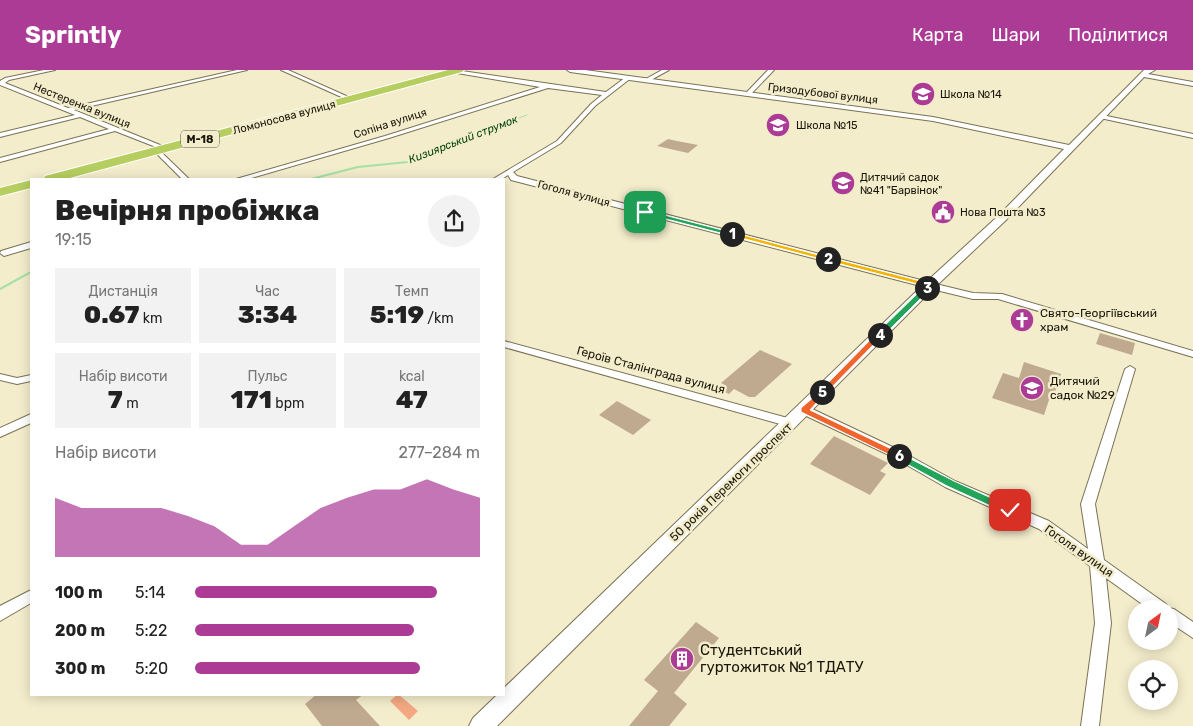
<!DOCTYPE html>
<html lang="uk">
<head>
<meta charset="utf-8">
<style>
  body { margin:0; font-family:Rubik,sans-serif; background:#f2f2f2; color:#222; height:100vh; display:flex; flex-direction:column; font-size:19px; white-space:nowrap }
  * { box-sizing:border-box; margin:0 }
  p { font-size:16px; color:#767676 }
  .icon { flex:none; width:28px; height:28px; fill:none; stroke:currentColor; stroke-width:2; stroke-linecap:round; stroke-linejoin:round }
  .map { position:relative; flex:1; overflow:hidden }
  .sheet { position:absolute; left:30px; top:108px; width:475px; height:518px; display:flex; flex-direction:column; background:#fff; border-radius:0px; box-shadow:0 2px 12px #0003 }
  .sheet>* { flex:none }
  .needle { width:32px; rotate:33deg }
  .fabs { position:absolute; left:1128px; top:530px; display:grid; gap:10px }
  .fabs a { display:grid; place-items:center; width:50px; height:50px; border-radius:50%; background:#fff; box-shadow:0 2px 12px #0003; font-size:25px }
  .pin { position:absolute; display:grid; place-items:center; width:42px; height:42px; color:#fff; margin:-21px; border-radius:10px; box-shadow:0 2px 8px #0006 }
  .km { position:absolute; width:25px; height:25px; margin:-12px; border-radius:50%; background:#222; color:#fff; font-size:14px; line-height:25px; text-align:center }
  .round { display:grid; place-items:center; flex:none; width:52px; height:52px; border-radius:26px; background:#f2f2f2 }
  .summary { display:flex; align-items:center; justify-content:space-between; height:85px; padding:0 25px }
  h1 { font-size:28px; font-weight:800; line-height:38px }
  .stats { display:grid; grid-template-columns:repeat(3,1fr); gap:8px; height:85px; padding:5px 25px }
  .stats div { display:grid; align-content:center; border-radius:0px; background:#f2f2f2; text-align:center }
  .stats b { font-size:25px; font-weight:800 }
  .stats small { font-size:14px; font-weight:400 }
  .stats p { font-size:14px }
  .chart { height:140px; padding:10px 25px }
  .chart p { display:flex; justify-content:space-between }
  .chart svg { width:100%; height:90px; margin-top:5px; fill:#ac3b96; opacity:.7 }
  ul { padding:0 25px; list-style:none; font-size:16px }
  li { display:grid; grid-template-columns:80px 60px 1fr; align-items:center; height:38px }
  li i { height:12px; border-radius:6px; background:#ac3b96 }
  header { display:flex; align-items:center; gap:30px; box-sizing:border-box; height:70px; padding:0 25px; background:#ac3b96; color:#fff }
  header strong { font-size:24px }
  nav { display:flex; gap:28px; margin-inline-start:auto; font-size:18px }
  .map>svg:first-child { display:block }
  .green { fill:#f4a881 }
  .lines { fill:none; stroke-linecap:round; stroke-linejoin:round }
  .stream-far1 { stroke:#a5e1a4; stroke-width:1 }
  .stream { stroke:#a5e1a4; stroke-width:2 }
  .building { fill:#bfaa90 }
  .street-casing { stroke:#797254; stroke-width:2 }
  .secondary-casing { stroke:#797254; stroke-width:2 }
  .highway-casing { stroke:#fff; stroke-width:2 }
  .street { fill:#fff; fill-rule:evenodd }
  .secondary { fill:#fff; fill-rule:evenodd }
  .highway { fill:#b6ce5f; fill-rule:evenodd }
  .split-1 { fill:#22a559; stroke:#fff }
  .split-2 { fill:#f5b400; stroke:#fff }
  .split-3 { fill:#f5b400; stroke:#fff }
  .split-4 { fill:#22a559; stroke:#fff }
  .split-5 { fill:#f0652b; stroke:#fff }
  .split-6 { fill:#f0652b; stroke:#fff }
  .split-7 { fill:#22a559; stroke:#fff }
  .labels { text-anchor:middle; stroke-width:5; stroke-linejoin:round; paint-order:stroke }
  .far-street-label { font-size:11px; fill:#181509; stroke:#f4edcc }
  .far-poi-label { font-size:11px; fill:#181509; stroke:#f4edcc; text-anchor:start }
  .shield { fill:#f4edcc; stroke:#5a5644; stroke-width:1 }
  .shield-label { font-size:11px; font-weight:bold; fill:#181509 }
  .far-water-label { font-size:11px; font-style:italic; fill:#014409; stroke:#f4edcc }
  .poi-label { font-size:12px; fill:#181509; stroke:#f4edcc; text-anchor:start }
  .street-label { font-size:12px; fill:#181509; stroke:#f4edcc }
  .near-poi-label { font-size:15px; fill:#181509; stroke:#f4edcc; text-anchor:start }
</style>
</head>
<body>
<header>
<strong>Sprintly</strong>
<nav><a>Карта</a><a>Шари</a><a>Поділитися</a></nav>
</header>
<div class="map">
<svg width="1193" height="656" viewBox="0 0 1193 656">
  <rect width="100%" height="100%" fill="#f4edcc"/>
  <path class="green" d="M398,624l20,17 -9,9 -19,-19z"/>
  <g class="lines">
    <path class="stream-far1" d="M449,77l41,-19 37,-13"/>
    <path class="stream" d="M311,109l47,-12 50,-5 44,-16
      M0,219l31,-17"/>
  </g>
  <path class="building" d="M668,69l9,2 21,4 -10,8 -31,-7z
    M1100,263l35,10 -3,12 -36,-11z
    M760,280l32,14 -37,33h-6l-15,-8 -5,5 -8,-4 5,-4 -5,-3z
    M1024,292l37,12 -8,24 -3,-1 -6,18 -52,-17 11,-25 16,5z
    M617,331l34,19 -18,15 -34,-20z
    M834,366l54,27 -8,8 6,3 -16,21 -60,-31z
    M696,552l23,16 -45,55 13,11 -18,22h-40l29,-35 -14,-11z
    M317,624h47l-8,6 24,26h-58l-17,-22z"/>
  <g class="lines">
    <g class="street-casing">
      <path id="street" d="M44,0h11l-46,10 -4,3 63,25 169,-38h10l-173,40 91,37v2h-4l-46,-18 -115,31v-4l109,-29 -29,-12 -80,20v-4l75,-18 -75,-30v-4l5,-3z
        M281,0h7l65,29 -5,1z
        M455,0l151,22 20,-15 5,1 -36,28 -34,37 -48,29 4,4 427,110 29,7 29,1 191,57v6l-195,-58h-25l-33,-8 -429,-111 -3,-5 -6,4h-9l64,-38 34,-37 11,-9 -54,-7 -159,50 -141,41h-12l149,-43 155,-49 -83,-14z
        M662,0h7l-20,11 -5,-1z
        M768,0h6l-24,25h-4v-2z
        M1102,45l91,19v4l-93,-20 -1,-1z
        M154,79h4l31,30h-7l-28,-28z
        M31,172v6l-27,8 -4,-3 1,-2z
        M504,271l291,79 2,3 -6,4 -287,-80z
        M1130,296l5,3 -40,135 9,56 62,44 2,4 6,1 19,13v16l-24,-16v-13h-20l-43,-31 5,45 -12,103h-18l14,-103 -5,-57 -51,-37 -94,-42 -54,-31 -91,-43 -2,-3 2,-3h8l91,43 56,31 94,40 39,28 -7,-45 44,-135z
        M0,304l17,4 14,-3v6l-14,3 -17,-4z
        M31,344v9l-31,14v-9z
        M31,520v13l-31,18v-15z"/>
    </g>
    <g class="secondary-casing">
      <path id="secondary" d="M567,0h18l348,47 136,28 75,-75h11l-7,4 45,8v4l-49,-9 -139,144 -72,68 -436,437h-28l4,-8 25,-24h6v-6l421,-405 72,-66 67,-68 -131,-28 -363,-49z"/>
    </g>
    <g class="highway-casing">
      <path id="highway" d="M448,0h16l-2,2 -396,107h-22l1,-3z
        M31,110v8l-31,8v-8z"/>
    </g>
    <use href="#street" class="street"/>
    <use href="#secondary" class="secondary"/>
    <use href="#highway" class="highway"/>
  </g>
  <path class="split-1" d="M645,140l89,23 1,1 -3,2 -89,-23z"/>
  <path class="split-2" d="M732,162l98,26 1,1 -3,2 -98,-26z"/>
  <path class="split-3" d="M828,187l104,27 1,2 -3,3h-5v-3l-100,-26v-1z"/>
  <path class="split-4" d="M925,216l6,2 -49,49h-5v-4z"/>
  <path class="split-5" d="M877,263l6,2 -58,59h-5v-3z"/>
  <path class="split-6" d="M822,320l4,2 -16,18 92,44v4h-6l-95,-46v-4z"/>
  <path class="split-7" d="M899,383l55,28 59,27 2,2 -2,3h-7l-59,-27 -51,-28v-4z"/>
  <defs>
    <g id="school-disc" transform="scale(1.25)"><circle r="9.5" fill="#ac3b96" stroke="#f4edcc"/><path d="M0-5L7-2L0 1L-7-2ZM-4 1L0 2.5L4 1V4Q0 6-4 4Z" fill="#fff"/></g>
    <g id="civic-disc" transform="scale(1.25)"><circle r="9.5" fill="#ac3b96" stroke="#f4edcc"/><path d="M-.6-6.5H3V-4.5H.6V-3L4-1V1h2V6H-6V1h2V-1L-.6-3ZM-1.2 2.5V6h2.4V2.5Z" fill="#fff"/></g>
    <g id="church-disc" transform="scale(1.25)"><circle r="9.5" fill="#ac3b96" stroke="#f4edcc"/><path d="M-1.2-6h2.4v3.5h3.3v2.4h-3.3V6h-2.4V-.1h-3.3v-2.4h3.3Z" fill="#fff"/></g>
    <g id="building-disc" transform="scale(1.25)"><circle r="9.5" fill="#ac3b96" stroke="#f4edcc"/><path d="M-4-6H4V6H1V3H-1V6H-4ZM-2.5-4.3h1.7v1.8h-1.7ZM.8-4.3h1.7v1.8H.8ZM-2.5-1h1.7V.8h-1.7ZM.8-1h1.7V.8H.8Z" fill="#fff"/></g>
  </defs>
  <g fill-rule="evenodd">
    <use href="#school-disc" x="923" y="24"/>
    <use href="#school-disc" x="778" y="55"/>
    <use href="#school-disc" x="843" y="113"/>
    <use href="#civic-disc" x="943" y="142"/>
    <use href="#church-disc" x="1022" y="250"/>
    <use href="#school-disc" x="1032" y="318"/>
    <use href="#building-disc" x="682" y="589"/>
  </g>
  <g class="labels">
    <g class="far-street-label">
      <text transform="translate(823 23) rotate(7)" y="4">Гризодубової вулиця</text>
      <text transform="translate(82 35) rotate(22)" y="4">Нестеренка вулиця</text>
      <text transform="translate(284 47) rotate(-15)" y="4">Ломоносова вулиця</text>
      <text transform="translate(390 53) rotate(-18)" y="4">Сопіна вулиця</text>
      <text transform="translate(574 123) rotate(15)" y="4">Гоголя вулиця</text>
    </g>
    <g class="far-poi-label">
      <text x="940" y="28">Школа №14</text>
      <text x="796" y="59">Школа №15</text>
      <text x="860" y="111">Дитячий садок<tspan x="860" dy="13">№41 "Барвінок"</tspan></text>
      <text x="960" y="146">Нова Пошта №3</text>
    </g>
    <rect class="shield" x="181" y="60.5" width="38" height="17" rx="4"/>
    <g class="shield-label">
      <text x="200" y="73">М-18</text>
    </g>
    <g class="far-water-label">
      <text transform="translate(463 69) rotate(-21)" y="4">Кизиярський струмок</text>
    </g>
    <g class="poi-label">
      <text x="1040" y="247">Свято-Георгіївський<tspan x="1040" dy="14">храм</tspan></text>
      <text x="1050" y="315">Дитячий<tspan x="1050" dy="14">садок №29</tspan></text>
    </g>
    <g class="street-label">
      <text transform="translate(651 300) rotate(15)" y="4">Героїв Сталінграда вулиця</text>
      <text transform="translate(731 412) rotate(-44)" y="4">50 років Перемоги проспект</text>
      <text transform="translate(1079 481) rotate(35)" y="4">Гоголя вулиця</text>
    </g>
    <g class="near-poi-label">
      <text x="700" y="585">Студентський<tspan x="700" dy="17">гуртожиток №1 ТДАТУ</tspan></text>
    </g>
  </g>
</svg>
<div class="fabs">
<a><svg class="needle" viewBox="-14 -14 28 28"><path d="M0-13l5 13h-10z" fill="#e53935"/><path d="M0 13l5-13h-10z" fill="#767676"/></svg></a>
<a><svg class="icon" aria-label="locate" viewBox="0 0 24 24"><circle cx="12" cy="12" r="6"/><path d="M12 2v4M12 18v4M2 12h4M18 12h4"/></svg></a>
</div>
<div class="pin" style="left:645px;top:142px;background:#1e9e55"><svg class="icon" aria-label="arrive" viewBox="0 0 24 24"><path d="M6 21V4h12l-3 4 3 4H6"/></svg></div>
<div class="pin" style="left:1010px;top:440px;background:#d93025"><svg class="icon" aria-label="check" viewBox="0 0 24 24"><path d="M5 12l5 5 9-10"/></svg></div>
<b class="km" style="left:732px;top:164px">1</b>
<b class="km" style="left:828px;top:189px">2</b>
<b class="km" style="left:927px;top:218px">3</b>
<b class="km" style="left:880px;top:265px">4</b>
<b class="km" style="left:822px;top:322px">5</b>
<b class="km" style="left:899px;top:386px">6</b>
<section class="sheet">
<div class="summary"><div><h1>Вечірня пробіжка</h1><p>19:15</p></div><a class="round"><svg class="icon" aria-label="share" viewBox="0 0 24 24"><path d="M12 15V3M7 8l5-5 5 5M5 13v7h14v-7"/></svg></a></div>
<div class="stats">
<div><p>Дистанція</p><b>0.67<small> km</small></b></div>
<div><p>Час</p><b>3:34</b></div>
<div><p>Темп</p><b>5:19<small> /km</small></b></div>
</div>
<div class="stats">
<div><p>Набір висоти</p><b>7<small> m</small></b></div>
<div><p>Пульс</p><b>171<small> bpm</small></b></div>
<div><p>kcal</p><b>47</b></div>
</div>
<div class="chart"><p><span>Набір висоти</span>277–284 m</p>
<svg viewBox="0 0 160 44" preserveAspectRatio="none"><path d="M0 44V15L10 20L20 20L30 20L40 20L50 24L60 29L70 38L80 38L90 29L100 20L110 15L120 11L130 11L140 6L150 11L160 15V44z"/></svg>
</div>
<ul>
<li><b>100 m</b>5:14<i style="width:85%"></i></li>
<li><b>200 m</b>5:22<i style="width:77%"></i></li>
<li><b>300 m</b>5:20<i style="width:79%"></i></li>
</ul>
</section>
</div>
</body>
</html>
